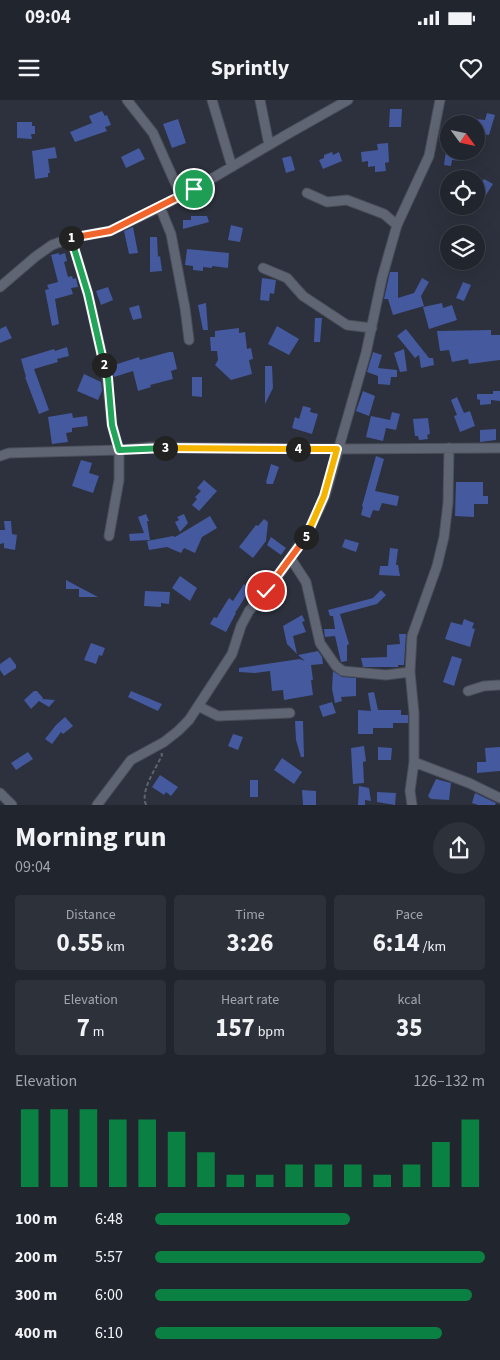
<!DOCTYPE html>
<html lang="en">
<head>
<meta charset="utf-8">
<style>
  body { margin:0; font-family:"Source Sans 3",sans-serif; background:#2d313a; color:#f1f3f6; height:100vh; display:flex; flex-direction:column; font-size:19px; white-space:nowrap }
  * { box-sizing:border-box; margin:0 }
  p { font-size:16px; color:#a2a5aa }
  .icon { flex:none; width:28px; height:28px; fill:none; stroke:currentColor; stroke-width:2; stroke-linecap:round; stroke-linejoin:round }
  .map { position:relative; height:705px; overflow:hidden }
  .details { display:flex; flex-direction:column; background:#21252e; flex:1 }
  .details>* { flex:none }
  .needle { width:32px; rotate:123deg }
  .controls { position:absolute; left:440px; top:15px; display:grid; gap:10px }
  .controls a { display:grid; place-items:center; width:45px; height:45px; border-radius:50%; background:#21252e; box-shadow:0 5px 20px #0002,0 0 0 1px #3e424a; font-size:25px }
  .pin { position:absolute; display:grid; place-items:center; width:42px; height:42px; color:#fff; margin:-21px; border:2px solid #fff; border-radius:50%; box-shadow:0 1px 5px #0007 }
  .km { position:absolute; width:25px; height:25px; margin:-12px; border-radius:50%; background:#222; color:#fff; font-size:14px; line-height:25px; text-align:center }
  .round { display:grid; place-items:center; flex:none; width:52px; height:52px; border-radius:26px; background:#2d313a }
  .summary { display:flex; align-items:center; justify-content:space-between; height:85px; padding:0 15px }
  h1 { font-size:28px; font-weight:700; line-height:38px }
  .figures { display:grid; grid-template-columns:repeat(3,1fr); gap:8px; height:85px; padding:5px 15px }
  .figures div { display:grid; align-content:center; border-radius:5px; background:#2d313a; text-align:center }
  .figures b { font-size:25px; font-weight:700 }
  .figures small { font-size:14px; font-weight:400 }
  .figures p { font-size:14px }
  .chart { height:140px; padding:10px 15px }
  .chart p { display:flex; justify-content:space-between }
  .chart svg { width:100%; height:90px; margin-top:5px; stroke:#0b8043; stroke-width:6 }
  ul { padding:0 15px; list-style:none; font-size:16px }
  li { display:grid; grid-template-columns:80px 60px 1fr; align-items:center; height:38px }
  li i { height:12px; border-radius:6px; background:#0b8043 }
  .status { display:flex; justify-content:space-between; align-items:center; height:35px; padding:0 25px; background:#21252e; direction:ltr }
  .status svg { height:14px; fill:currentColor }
  header { display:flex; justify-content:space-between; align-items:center; height:65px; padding:0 15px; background:#21252e; font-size:22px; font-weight:700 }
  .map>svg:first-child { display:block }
  .building { fill:#45599e }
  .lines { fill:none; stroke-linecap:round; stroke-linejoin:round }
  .minor-casing { stroke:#4a4e59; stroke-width:11 }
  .path { stroke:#60646f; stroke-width:2; stroke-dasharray:4 2.5; stroke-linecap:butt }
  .minor { stroke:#606573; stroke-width:9 }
  .split-1-casing { stroke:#fff; stroke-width:10 }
  .split-2-casing { stroke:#fff; stroke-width:10 }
  .split-3-casing { stroke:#fff; stroke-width:10 }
  .split-4-casing { stroke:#fff; stroke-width:10 }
  .split-5-casing { stroke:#fff; stroke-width:10 }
  .split-6-casing { stroke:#fff; stroke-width:10 }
  .split-1 { stroke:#f0652b; stroke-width:6 }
  .split-2 { stroke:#22a559; stroke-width:6 }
  .split-3 { stroke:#22a559; stroke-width:6 }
  .split-4 { stroke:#f5b400; stroke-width:6 }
  .split-5 { stroke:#f5b400; stroke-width:6 }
  .split-6 { stroke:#f0652b; stroke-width:6 }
</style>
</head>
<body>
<div class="status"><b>09:04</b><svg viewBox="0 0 49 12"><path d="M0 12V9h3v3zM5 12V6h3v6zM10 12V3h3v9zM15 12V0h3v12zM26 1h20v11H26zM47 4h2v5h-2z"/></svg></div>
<header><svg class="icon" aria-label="menu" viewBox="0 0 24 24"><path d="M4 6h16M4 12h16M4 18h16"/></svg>Sprintly<svg class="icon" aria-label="heart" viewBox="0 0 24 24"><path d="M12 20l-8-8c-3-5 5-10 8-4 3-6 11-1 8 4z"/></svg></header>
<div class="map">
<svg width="500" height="705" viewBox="0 0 500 705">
  <rect width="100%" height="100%" fill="#2c313d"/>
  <path class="building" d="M390,9h12l-1,18h-12z
    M102,11l3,5 2,-1 4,10 -6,2 2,4 -32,11 -5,-10 22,-9 -3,-7z
    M487,13l8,2 -6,20 -13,-2v-14l9,1z
    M178,19l8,24 -14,5 -9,-24z
    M17,22h15v4h3v8h-4l1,5 -15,-1z
    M388,43l1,19 -4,1 1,8 -11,1v-6l-7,1v-6l-6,1 -1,-10 17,-2 -1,-6z
    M55,47l2,11 -9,1 2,14h-2v4l-13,2 -3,-28z
    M139,48l6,11 -19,9 -5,-11z
    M446,51h18l-2,10 -10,-1 -1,6 -7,-1z
    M332,52l1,3 6,-3 3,9 -19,8 -4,-9 5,-2v-3z
    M291,56l4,14 -9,3 -4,-15z
    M484,79l9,5 -11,17 -6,-3v-18l5,3z
    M191,116h16l2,6 -26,7v-9h8z
    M231,125l12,3 -3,14 -12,-2z
    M133,127l5,26 -9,1 -5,-23z
    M150,137h7l1,20 2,-1 2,15 -12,1z
    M187,149l42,4 -1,15 -16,-2v2l-9,-1v4l-10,-1v-4l-8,-1z
    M59,153v2l6,-2 2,8 -3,1 4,15 4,-1 1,3 3,-1 2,9 -7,1 2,6 -18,5 4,25 -7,2 -7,-36 4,-1 -2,-4 11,-3 -7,-27z
    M390,172h8v26l16,-5 8,-15 7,4 -8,14 3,10 -31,9 -5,-16h-4z
    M262,178l14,2 -2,14 -4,-1 -1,8 -9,-1z
    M463,182l8,3 -7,16 -8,-3z
    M108,187l5,13 -12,5 -5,-14z
    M206,203l2,27h-5l-5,-25z
    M442,203l1,5 9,-3 5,15 -28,9 -6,-22z
    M139,205l3,13 -9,2 -4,-12z
    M315,218h7l-2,24h-6z
    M6,226l6,12 -12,5v-14z
    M277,226l22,13 -10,16 -21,-11z
    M239,228v5l6,-1 2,17 4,-1 2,11 -4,1 3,14 -21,6 -16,-15 3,-5 -1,-9h-6l-1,-14h5v-6z
    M406,229l23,29h4l1,7 -13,3 -2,-13 -4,3 -18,-22z
    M491,230v5h9v25l-31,4 -1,-5 -16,3 -3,-12 -9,1 -3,-20z
    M67,247l2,9 -12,3 1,3 -24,7 15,41 -10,4 -14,-37h1l-5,-18 33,-10 1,2z
    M404,249l3,22 -7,1 -6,-19z
    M169,252h4l4,17 -6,2 2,8 -23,6 1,2 -13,4 -5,-20 -19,6 -3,-11 28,-9 1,3z
    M373,252l9,3 -4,13 19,2v7h-6l-1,8 -12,-1v-8l-11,-4z
    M265,266h7l1,22 -8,16z
    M84,274l17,8 1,9 -4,9 -21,-9z
    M192,277h10v20l-10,-1z
    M363,291l12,5 -6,20 -13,-5z
    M493,291h7v10l-9,-1v4l-11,1v-5l-3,-1v-5h16z
    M457,297l7,16 6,-2 5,15 -15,6 -6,-16 3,-1 -6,-15z
    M303,306l8,2 -1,4 8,2 -6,20 -20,-6 3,-11 4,2z
    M392,312l8,2 -4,16 -10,-2 -3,13 -17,-4 5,-21 19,4z
    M72,313l1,5 14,-2 1,10 -16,2v4l-6,1 2,9 -16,2 -4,-27z
    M428,318l2,16 -3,1 1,4 -9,1 -1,-4h-3l-2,-17z
    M496,329v11l-16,2v-12z
    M376,356l8,3 -9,32 24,5 -2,10 -15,-3 -3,8 -6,-1 -3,8 -9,-3 2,-8 -1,-1z
    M81,360l11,3 -3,10 10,3 -6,17 -21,-7z
    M271,364l8,3 -6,17h-6l-1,-2z
    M204,380l13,11 -18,20 -7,-6 5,-6 -2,-2 6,-6 -4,-3z
    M456,382h27v14h5v8h-14v13l-19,-1z
    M146,414l3,7h-2l3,19 -20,1 -1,-7 15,-1 -6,-16z
    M184,414l4,9 -8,9 -5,-10 4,-2 -2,-3z
    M210,416l7,12 -15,9 -7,16 -11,-5 -3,5 -14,-6 -18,3 -2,-9 26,-5 2,1z
    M264,419l4,3 -2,19 -13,17 -14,-11 17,-22 2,1z
    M4,421h7l1,13 5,1 -2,15 -11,-2v-5l-4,1v-14h5z
    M271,437l15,11 -5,7 -14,-10z
    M345,439l14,4 -3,9 -14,-5z
    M390,448l8,1 -2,16h2l2,11 -21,-1 1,-9h8z
    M180,476l17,12 -7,13 -18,-13z
    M66,480l13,7 19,10h-19v-8h-13z
    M244,484l7,4 -16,25h1l-10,19 -16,-8 4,-7 3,1 2,-4 10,-16 4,3z
    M381,490l5,5 -9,9 -37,10 9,30 -2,1v16l-6,1 -6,-26 -10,1 -1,-8h11l-2,-13h-3l-2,-6 45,-12z
    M145,491l25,1 -1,12 -8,-1v4l-17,-1z
    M302,515l3,6 -3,1 4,10 -13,4 4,18 -10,-10 -4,-18z
    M464,519l10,4 -2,5 3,1 -5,18 -25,-8 6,-17 11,3z
    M399,534h7l-2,31h-6v2h-35l-2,-9 26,-1v-12l13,-1z
    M91,543l14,5 -3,8 -3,-1 -3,9 -12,-4z
    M318,551l4,6 1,7 -12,1 2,15h-2l2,15 -29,5 -1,-10 -11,1 -2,-20 -15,2 -16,-1v-4l61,-9 5,2 -7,-6z
    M452,556l10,3 -8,27 -11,-4z
    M10,557l6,8v3l-12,8 -4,-6v-6z
    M333,571l9,6 14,1v18l-15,1 1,4 -7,2 -3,-14z
    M34,591h3l6,7 -1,1 13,1 -6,7 -10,-6 -8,8 -7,-9z
    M131,591l31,13 -4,7 -30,-14z
    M374,592l4,18h23v5h7v8h-15v5h-20v6h-15v-24l13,1 -3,-18z
    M332,602l4,11 -13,4 -4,-11z
    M65,617l8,9 -10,8 -2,-2 -9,12 -7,-5 11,-14z
    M295,621h8l1,36h-3l-5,-17z
    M233,634l10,3 -5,13 -10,-4z
    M364,646l2,15 -3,1 1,21 -11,1 -2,-36z
    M378,647l14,1 -1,12h-13z
    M500,647v24l-23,2v-11h9l-1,-14z
    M28,652l5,7 -17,11 -5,-7z
    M282,658l20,14 -8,12 -20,-14z
    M160,675l18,12 -7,9 -5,-4 -2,3 -12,-8z
    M436,679l15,4 -2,17 -18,-1 -3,-3z
    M250,680h8v17h-8z
    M359,686l10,2 2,13 -6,-1v5h-7z
    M302,690l14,1v14h-13z
    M377,692l19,1 -1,12 -18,-3z
    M475,693l21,10 -1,2h-17l-6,-2z"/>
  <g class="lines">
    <g class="minor-casing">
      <path id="minor" d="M127,0l26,33 28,63
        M212,0l20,67
        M260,0l9,45
        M307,93l20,9 20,-2 37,14 13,11
        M160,107l11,27 14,74 4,32
        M71,138l17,56 19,84 5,47 7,25v30l-10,56
        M263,168l24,10 16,18 44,29 25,3
        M0,187l35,-30 17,-12 19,-7 39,-7 50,-24 34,-18 92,-54 62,-35
        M0,356l9,-3 110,-3 31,-3 187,2 163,-1
        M291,459l15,23 14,61 16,23 7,5 43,4 24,-3
        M468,591l16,-5 16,-1
        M198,606l20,10 72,-3
        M414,662l55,21 31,15
        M0,693l12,12
        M97,705l34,-45 33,-18 14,-11 11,-11 43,-66 9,-28 8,-15 26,-31 32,-46 18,-38 41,-143 16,-75 15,-53 32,-69 11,-56
        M412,705l-2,-14 4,-29v-49l-4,-41 2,-36 25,-70 7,-29 4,-34 1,-55"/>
    </g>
    <path class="path" d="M146,705c-6,-15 10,-36 16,-50l-1,-3"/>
    <use href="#minor" class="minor"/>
  </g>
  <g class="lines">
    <g class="split-1-casing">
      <path id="split-1" d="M71,138l39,-7 84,-42"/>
    </g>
    <g class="split-2-casing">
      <path id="split-2" d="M71,138l17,56 16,71"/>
    </g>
    <g class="split-3-casing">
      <path id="split-3" d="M104,265l4,13 4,47 7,25 46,-2"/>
    </g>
    <g class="split-4-casing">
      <path id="split-4" d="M165,348l133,1"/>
    </g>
    <g class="split-5-casing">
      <path id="split-5" d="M298,349h39l-13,47 -18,41"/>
    </g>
    <g class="split-6-casing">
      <path id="split-6" d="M266,491l40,-54"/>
    </g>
    <use href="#split-1" class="split-1"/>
    <use href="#split-2" class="split-2"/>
    <use href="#split-3" class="split-3"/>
    <use href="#split-4" class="split-4"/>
    <use href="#split-5" class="split-5"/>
    <use href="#split-6" class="split-6"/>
  </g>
</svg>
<div class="controls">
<a><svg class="needle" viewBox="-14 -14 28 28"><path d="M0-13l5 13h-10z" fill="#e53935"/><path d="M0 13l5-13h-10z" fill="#a2a5aa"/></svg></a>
<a><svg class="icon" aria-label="locate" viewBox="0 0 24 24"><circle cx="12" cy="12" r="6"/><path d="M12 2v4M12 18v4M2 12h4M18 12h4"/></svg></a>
<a><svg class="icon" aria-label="layers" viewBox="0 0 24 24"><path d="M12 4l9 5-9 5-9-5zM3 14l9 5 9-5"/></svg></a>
</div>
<div class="pin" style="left:194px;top:89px;background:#1e9e55"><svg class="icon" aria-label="arrive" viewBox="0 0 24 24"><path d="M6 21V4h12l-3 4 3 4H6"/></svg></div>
<div class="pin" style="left:266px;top:491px;background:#d93025"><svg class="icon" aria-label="check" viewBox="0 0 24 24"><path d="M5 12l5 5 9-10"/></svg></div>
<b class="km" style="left:71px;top:138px">1</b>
<b class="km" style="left:104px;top:265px">2</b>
<b class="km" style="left:165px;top:348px">3</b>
<b class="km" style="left:298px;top:349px">4</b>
<b class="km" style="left:306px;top:437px">5</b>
</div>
<section class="details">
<div class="summary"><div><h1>Morning run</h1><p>09:04</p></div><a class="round"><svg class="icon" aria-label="share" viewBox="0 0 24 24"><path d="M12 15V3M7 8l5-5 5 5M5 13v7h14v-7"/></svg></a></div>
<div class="figures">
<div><p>Distance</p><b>0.55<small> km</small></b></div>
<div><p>Time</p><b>3:26</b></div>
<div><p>Pace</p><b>6:14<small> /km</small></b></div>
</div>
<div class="figures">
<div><p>Elevation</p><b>7<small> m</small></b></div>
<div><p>Heart rate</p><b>157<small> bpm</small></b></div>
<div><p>kcal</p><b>35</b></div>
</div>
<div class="chart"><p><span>Elevation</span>126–132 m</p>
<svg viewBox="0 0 160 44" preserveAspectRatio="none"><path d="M5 44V6M15 44V6M25 44V6M35 44V11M45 44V11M55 44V17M65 44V27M75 44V38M85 44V38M95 44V33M105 44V33M115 44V33M125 44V38M135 44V33M145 44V22M155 44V11"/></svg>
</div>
<ul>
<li><b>100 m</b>6:48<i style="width:59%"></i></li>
<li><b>200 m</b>5:57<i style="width:100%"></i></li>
<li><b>300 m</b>6:00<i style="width:96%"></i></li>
<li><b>400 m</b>6:10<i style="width:87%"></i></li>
</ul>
</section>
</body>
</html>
